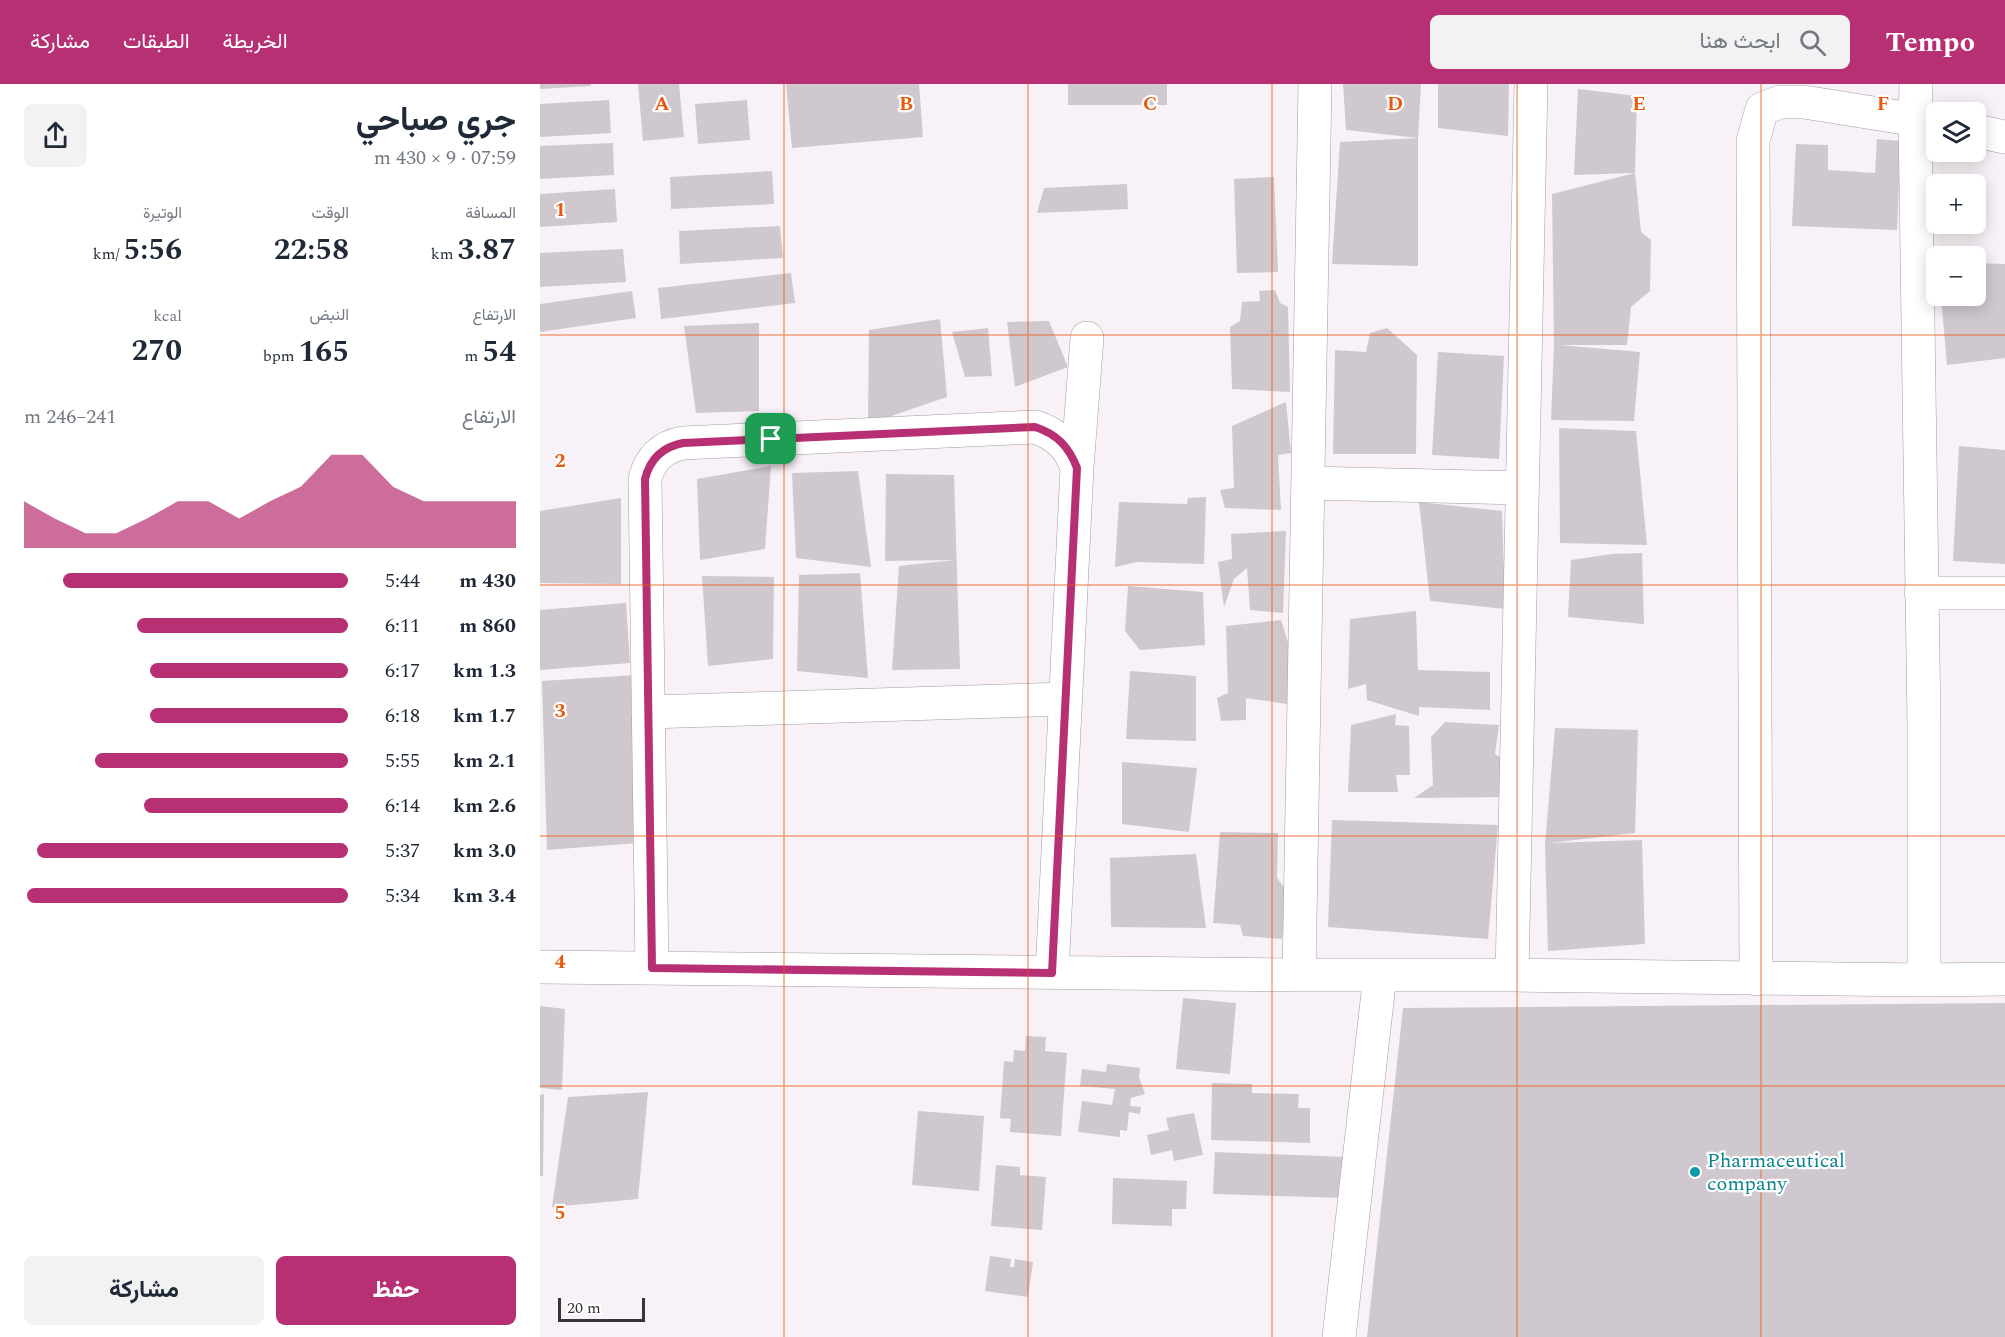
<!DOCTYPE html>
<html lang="ar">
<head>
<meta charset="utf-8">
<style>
  body { margin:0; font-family:Spectral,Vazirmatn,serif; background:#f2f2f3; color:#1f2937; direction:rtl; height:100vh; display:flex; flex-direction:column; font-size:22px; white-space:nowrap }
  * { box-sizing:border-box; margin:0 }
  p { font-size:20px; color:#747a83 }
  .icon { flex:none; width:33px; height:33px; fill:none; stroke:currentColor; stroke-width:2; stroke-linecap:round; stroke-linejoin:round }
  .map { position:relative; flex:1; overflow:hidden; direction:ltr }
  .side { display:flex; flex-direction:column; background:#fff; width:540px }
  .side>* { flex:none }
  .tools { position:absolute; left:1386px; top:18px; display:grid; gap:12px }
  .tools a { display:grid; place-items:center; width:60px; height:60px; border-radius:9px; background:#fff; box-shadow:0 3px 15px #0003; font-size:30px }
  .scale { position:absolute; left:18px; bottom:15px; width:87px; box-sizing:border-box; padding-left:6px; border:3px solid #383538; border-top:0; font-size:16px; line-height:21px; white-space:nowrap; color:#383538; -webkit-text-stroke:4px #fff; paint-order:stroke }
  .pin { position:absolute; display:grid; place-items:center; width:51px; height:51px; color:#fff; margin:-26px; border-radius:12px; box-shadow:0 3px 9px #0006 }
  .round { display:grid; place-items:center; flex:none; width:63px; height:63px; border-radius:9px; background:#f2f2f3 }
  .summary { display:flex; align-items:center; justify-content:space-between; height:102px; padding:0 24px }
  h1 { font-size:33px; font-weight:700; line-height:45px }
  .figures { display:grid; grid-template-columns:repeat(3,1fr); gap:9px; height:102px; padding:6px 24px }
  .figures div { display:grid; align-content:center }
  .figures b { font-size:30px; font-weight:700 }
  .figures small { font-size:16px; font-weight:400 }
  .figures p { font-size:16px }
  .chart { height:168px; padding:12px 24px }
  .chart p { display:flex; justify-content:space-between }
  .chart svg { width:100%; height:108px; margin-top:6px; fill:#b73073; opacity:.7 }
  .button { display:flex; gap:12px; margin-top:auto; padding:12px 24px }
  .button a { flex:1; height:69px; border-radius:9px; background:#b73073; color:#fff; font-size:24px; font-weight:700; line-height:69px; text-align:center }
  .button a+a { background:#f2f2f3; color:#1f2937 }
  ul { padding:0 24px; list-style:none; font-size:20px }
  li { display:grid; grid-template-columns:96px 72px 1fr; align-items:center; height:45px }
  li i { height:15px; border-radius:8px; background:#b73073 }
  header { display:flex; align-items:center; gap:36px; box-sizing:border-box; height:84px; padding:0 30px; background:#b73073; color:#fff }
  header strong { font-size:28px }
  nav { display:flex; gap:33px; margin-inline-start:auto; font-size:21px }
  .search { width:420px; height:54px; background:#f2f2f3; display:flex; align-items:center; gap:15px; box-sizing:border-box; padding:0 21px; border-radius:9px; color:#747a83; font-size:22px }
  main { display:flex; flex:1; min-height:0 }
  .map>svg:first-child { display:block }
  .building { fill:#cfc9cf }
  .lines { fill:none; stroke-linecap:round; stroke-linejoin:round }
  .street-casing { stroke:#a39da3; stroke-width:34 }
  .street { stroke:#fff; stroke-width:33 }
  .route-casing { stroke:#fff; stroke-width:12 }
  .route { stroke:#b73073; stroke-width:8 }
  .grid { fill:none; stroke:#e8590c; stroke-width:1.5; stroke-opacity:0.55 }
  .culture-dot { fill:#0f9aa8; stroke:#fff; stroke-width:2 }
  .labels { text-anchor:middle; stroke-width:4.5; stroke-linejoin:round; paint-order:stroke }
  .culture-label { font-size:20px; fill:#0d838f; stroke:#fff; text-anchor:start }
  .grid-label { font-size:20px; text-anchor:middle; font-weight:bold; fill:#e8590c; stroke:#fff; stroke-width:4.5; stroke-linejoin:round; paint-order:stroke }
</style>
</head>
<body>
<header>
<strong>Tempo</strong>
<div class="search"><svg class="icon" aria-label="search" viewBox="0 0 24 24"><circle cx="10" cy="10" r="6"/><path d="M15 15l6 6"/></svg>ابحث هنا</div>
<nav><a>الخريطة</a><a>الطبقات</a><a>مشاركة</a></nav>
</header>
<main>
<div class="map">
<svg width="1465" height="1253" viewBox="0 0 1465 1253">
  <rect width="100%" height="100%" fill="#f8f1f7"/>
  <path class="building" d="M0,0h51v2l-51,3z
    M98,0h41l5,53 -41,4z
    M246,0h133l4,53 -131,11z
    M528,0h99v21h-99z
    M803,0h78l-3,54 -72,-8z
    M898,0h71l-1,52 -70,-8z
    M1038,5l59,7 -2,77 -61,2z
    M69,16l2,33 -71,4v-33z
    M207,16l3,40 -52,4 -3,-40z
    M878,54v128l-86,-2 8,-122z
    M1337,55l24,2 -4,89 -105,-4 4,-82 32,1v25l47,3z
    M73,59l1,32 -74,4v-33z
    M232,87l2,33 -103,5 -1,-32z
    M1095,89l6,59 10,8 -1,51 -19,16 -4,38h-68l81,7 -6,69 -83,-1 3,-75 -2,-151z
    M734,93l4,95 -41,1 -3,-94z
    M587,100l1,25 -91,4 7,-25z
    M75,105l2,33 -77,5v-33z
    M240,142l3,32 -103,6 -1,-33z
    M83,165l3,33 -86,5v-34z
    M1436,179l29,1v94l-58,7 -6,-69h35z
    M251,189l4,30 -134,16 -3,-31z
    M735,206l5,13 8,4 2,85 -58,-3 -2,-62 10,-6 2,-19 18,-1 -1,-10z
    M92,207l4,27 -96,14v-28z
    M400,235l7,78 -79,27 1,-94z
    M509,237l19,46 -53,20 -8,-65z
    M219,239v88l-63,2 -12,-87z
    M448,244l4,48 -27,1 -13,-45z
    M847,244l30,27 -1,99h-83l2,-104 31,2 4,-19z
    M898,268l66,4 -5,103 -67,-4z
    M746,318l5,51 -13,2 3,55 -56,-2 -5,-18 14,-2 -2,-62z
    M1019,344l77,3 11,114 -87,-2z
    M1419,362l46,4v114l-52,-3z
    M231,382l-6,83 -65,11 -3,-81z
    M318,387l13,96 -75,-9 -4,-85z
    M346,390l68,1 6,194 -68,1 7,-104 56,-6 -70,1z
    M666,413l-2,67 -67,-2 -22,5 4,-65 68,2 1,-6z
    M81,414v86l-81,-1v-72z
    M879,418l83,9 3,98 -75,-8z
    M746,447l-3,82 -33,-3 -3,-42 -13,11 -10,28 -6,-45 14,-3 -1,-25z
    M1102,469l2,71 -76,-7 3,-57 41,-6z
    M320,489l8,105 -71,-7 2,-96z
    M162,492l72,1 -1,82 -65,7z
    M588,502l75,6 2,53 -65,5 -15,-19z
    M86,519l4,60 -90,7v-60z
    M876,527l2,59 72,2v38l-71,-3v9l-52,-16 -1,-16 -18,5 2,-70z
    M741,536l9,28 -3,56 -41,-6v22l-25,1 -4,-23 11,-5 -2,-67z
    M590,587l66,5v65l-70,-2z
    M95,591l3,168 -91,7 -5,-169z
    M856,630l-1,11 14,1 1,49h-14l2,17h-50l3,-67z
    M905,638l54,3 -4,29 12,8 1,35 -94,1 19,-13 -2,-48z
    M1015,644l83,2 -3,103 -86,10 93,-3 3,104 -97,7 -3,-107z
    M582,678l75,6 -8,64 -67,-8z
    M792,736l166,5 -10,114 -160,-12z
    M680,748l58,1 -1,45 10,13 -5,48 -39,-3 -3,-11 -27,-2z
    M656,770l10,74 -95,-1 -1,-69z
    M643,914l53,5 -6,71 -54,-5z
    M1465,919v334h-638l36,-329z
    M0,922l25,3 -3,81 -22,-2z
    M486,952l20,1 -1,14 22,2 -6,83 -51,-4 1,-13 -11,-1 4,-57 9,1 1,-12 11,1z
    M567,980l33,4 -1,9 6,17 -14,4 -1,8 11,1 -1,7 -11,-2 -2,19 -7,-1v7l-42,-5 4,-31 30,4 3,-16 -35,-3 2,-17 24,3z
    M672,999l40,1v9l47,1 -1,14h12v35l-99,-3z
    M108,1008l-10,107 -86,8 16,-110z
    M4,1010l-1,82h-3v-81z
    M378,1027l66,5 -5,75 -67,-6z
    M654,1029l9,42 -29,6 -2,-11 -21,5 -4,-20 22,-5 -3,-12z
    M675,1068l131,5 -1,41 -132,-4z
    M456,1081l24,2v8l26,2 -4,53 -51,-4z
    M573,1094l74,3 -1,28h-14v17l-60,-2z
    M450,1172l21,3 -1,8h4l1,-8 18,3 -5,35 -43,-6z"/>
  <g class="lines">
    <g class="street-casing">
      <path id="street" d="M1436,47l29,6
        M537,384l10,-130
        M768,399l214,5
        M1381,509h84
        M108,628l418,-13
        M0,883l759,8h213l412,5v-255l-9,-606 1,-35
        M112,884l-7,-489c5,-20 17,-32 38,-36l352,-16c22,7 35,20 42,41l-25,505
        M759,891l16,-891
        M972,891l19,-891
        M1216,895l-3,-838 9,-32 18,-7h24l132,21
        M1384,896l81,-1
        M799,1253l41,-362"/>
    </g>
    <use href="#street" class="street"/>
  </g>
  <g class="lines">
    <g class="route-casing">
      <path id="route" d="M495,343c22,7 34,20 42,41l-25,505 -400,-5 -7,-489c5,-20 17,-32 38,-36z"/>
    </g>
    <use href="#route" class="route"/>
  </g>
  <path class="grid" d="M244,0v1253M488,0v1253M732,0v1253M977,0v1253M1221,0v1253M0,251h1465M0,501h1465M0,752h1465M0,1002h1465"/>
  <circle class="culture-dot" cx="1155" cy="1088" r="6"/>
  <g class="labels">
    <g class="culture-label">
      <text x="1167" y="1083">Pharmaceutical<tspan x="1167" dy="23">company</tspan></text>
    </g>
  </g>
  <g class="grid-label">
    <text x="122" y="26">A</text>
    <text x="366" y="26">B</text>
    <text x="610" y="26">C</text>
    <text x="855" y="26">D</text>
    <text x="1099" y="26">E</text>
    <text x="1343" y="26">F</text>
    <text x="20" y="132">1</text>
    <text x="20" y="383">2</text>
    <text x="20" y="633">3</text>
    <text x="20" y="884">4</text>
    <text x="20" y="1135">5</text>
  </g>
</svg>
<div class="tools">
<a><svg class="icon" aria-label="layers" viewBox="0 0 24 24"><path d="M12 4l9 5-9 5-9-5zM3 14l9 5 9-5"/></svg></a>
<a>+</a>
<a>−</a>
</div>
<div class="scale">20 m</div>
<div class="pin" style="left:231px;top:355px;background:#1e9e55"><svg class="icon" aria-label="arrive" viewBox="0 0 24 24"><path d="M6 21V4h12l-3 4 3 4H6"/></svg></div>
</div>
<section class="side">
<div class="summary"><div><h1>جري صباحي</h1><p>07:59 · 9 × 430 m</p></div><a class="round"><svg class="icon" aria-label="share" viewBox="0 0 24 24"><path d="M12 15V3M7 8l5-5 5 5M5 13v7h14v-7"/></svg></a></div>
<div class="figures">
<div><p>المسافة</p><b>3.87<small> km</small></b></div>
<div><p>الوقت</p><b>22:58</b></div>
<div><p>الوتيرة</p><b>5:56<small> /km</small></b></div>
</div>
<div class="figures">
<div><p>الارتفاع</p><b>54<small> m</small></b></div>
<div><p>النبض</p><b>165<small> bpm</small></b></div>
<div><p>kcal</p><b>270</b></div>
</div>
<div class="chart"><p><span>الارتفاع</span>241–246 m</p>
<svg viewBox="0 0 160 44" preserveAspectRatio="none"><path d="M0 44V25L10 32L20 38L30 38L40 32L50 25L60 25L70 32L80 25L90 19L100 6L110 6L120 19L130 25L140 25L150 25L160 25V44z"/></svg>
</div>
<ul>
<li><b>430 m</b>5:44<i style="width:88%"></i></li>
<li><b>860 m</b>6:11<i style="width:65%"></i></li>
<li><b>1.3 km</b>6:17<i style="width:61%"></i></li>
<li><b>1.7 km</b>6:18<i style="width:61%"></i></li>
<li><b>2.1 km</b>5:55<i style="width:78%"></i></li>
<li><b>2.6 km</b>6:14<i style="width:63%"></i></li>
<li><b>3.0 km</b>5:37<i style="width:96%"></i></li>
<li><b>3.4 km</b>5:34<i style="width:99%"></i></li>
</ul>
<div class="button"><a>حفظ</a><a>مشاركة</a></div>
</section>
</main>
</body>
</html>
